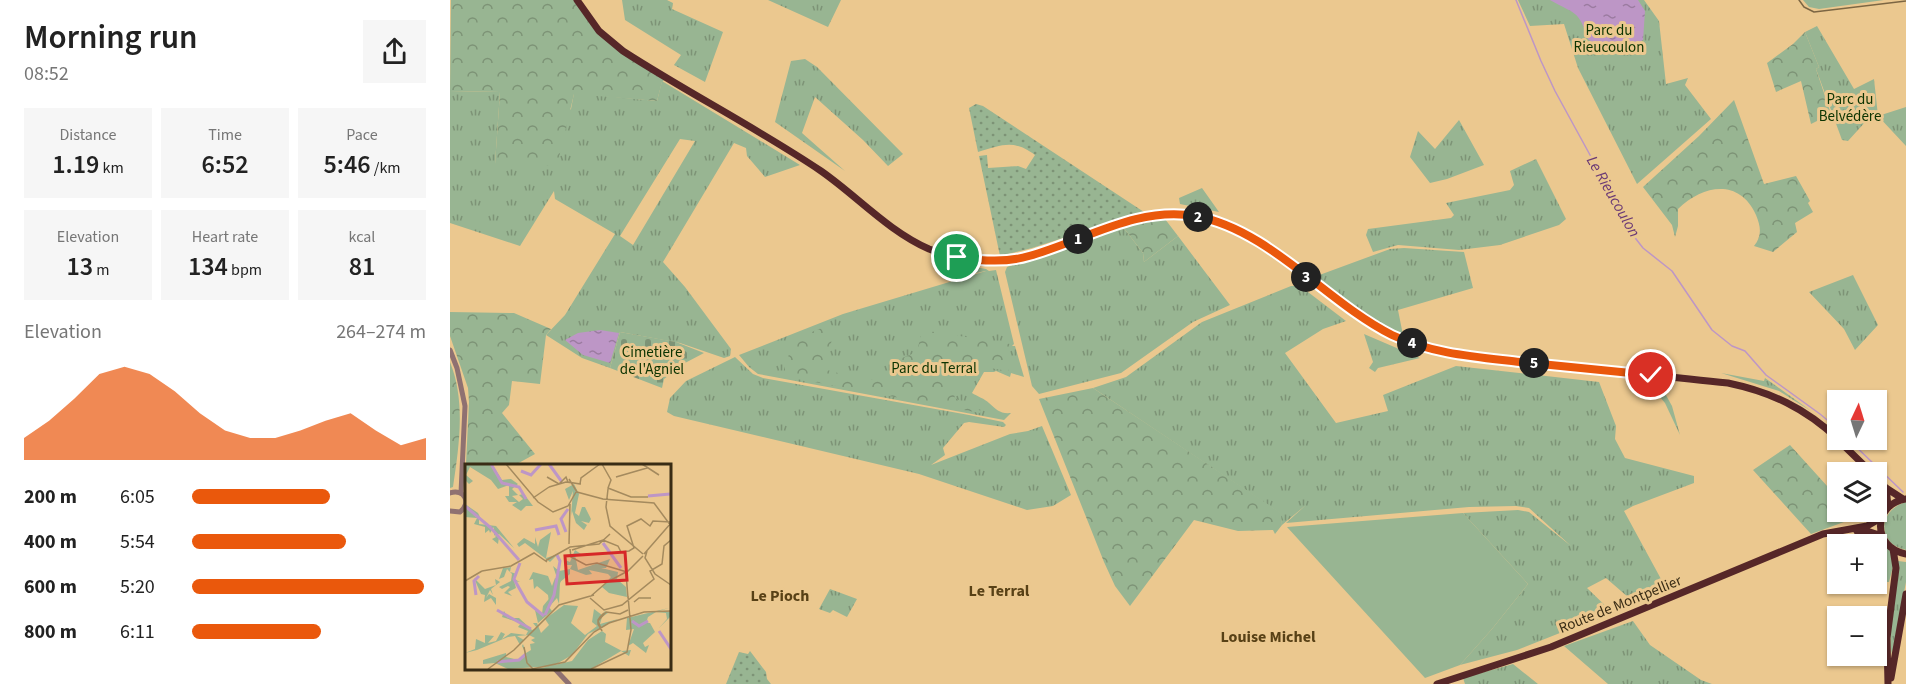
<!DOCTYPE html>
<html lang="en">
<head>
<meta charset="utf-8">
<style>
  body { margin:0; font-family:"Source Sans 3",sans-serif; background:#f6f6f6; color:#222; height:100vh; display:flex; flex-direction:column; font-size:22px; white-space:nowrap }
  * { box-sizing:border-box; margin:0 }
  p { font-size:20px; color:#767676 }
  .icon { flex:none; width:33px; height:33px; fill:none; stroke:currentColor; stroke-width:2; stroke-linecap:round; stroke-linejoin:round }
  .map { position:relative; flex:1; overflow:hidden }
  .side { display:flex; flex-direction:column; background:#fff; width:450px }
  .side>* { flex:none }
  .needle { width:39px; rotate:4deg }
  .buttons { position:absolute; left:1377px; top:390px; display:grid; gap:12px }
  .buttons a { display:grid; place-items:center; width:60px; height:60px; border-radius:0px; background:#fff; box-shadow:0 2px 4px #0004; font-size:30px }
  .pin { position:absolute; display:grid; place-items:center; width:51px; height:51px; color:#fff; margin:-26px; border:3px solid #fff; border-radius:50%; box-shadow:0 2px 6px #0007 }
  .km { position:absolute; width:30px; height:30px; margin:-15px; border-radius:50%; background:#222; color:#fff; font-size:16px; line-height:30px; text-align:center }
  .round { display:grid; place-items:center; flex:none; width:63px; height:63px; border-radius:0px; background:#f6f6f6 }
  .overview { display:flex; align-items:center; justify-content:space-between; height:102px; padding:0 24px }
  h1 { font-size:33px; font-weight:600; line-height:45px }
  .figures { display:grid; grid-template-columns:repeat(3,1fr); gap:9px; height:102px; padding:6px 24px }
  .figures div { display:grid; align-content:center; border-radius:0px; background:#f6f6f6; text-align:center }
  .figures b { font-size:26px; font-weight:600 }
  .figures small { font-size:16px; font-weight:400 }
  .figures p { font-size:16px }
  .chart { height:168px; padding:12px 24px }
  .chart p { display:flex; justify-content:space-between }
  .chart svg { width:100%; height:108px; margin-top:6px; fill:#ea580c; opacity:.7 }
  ul { padding:0 24px; list-style:none; font-size:20px }
  li { display:grid; grid-template-columns:96px 72px 1fr; align-items:center; height:45px }
  li i { height:15px; border-radius:8px; background:#ea580c }
  main { display:flex; flex:1; min-height:0 }
  .map>svg:first-child { display:block }
  .grass { fill:url(#grass-tufts); fill-rule:evenodd }
  .forest { fill:url(#forest-crowns) }
  .cemetery { fill:url(#cemetery-stones) }
  .garden { fill:url(#garden-dots) }
  .pitch { fill:#98b592 }
  .water { fill:url(#water-ripples) }
  .lines { fill:none; stroke-linecap:round; stroke-linejoin:round }
  .stream { stroke:#bd96c6; stroke-width:1.5 }
  .minor { stroke:#8f7171; stroke-width:5 }
  .major { stroke:#562728; stroke-width:7 }
  .tram { stroke:#7c6643; stroke-width:1.5 }
  .route-casing { stroke:#fff; stroke-width:12 }
  .route { stroke:#ea580c; stroke-width:8 }
  .labels { text-anchor:middle; stroke-width:6; stroke-linejoin:round; paint-order:stroke }
  .park-label { font-size:15px; fill:#0c3402; stroke:#ebc88f }
  .street-label { font-size:15px; fill:#392c15; stroke:#ebc88f }
  .water-label { font-size:16px; font-style:italic; fill:#6a3975; stroke:#ebc88f }
  .neighbourhood-label { font-size:16px; font-weight:bold; fill:#584116; stroke:#ebc88f }
  .inset-river { fill:none; stroke:#bd96c6; stroke-width:3 }
  .inset-road { fill:none; stroke:#a48a5e; stroke-width:1.5 }
  .view { fill:#d62828; fill-opacity:0.15; stroke:#d62828; stroke-width:3 }
  .inset-edge { fill:none; stroke:#392c15; stroke-width:3 }
</style>
</head>
<body>
<main>
<section class="side">
<div class="overview"><div><h1>Morning run</h1><p>08:52</p></div><a class="round"><svg class="icon" aria-label="share" viewBox="0 0 24 24"><path d="M12 15V3M7 8l5-5 5 5M5 13v7h14v-7"/></svg></a></div>
<div class="figures">
<div><p>Distance</p><b>1.19<small> km</small></b></div>
<div><p>Time</p><b>6:52</b></div>
<div><p>Pace</p><b>5:46<small> /km</small></b></div>
</div>
<div class="figures">
<div><p>Elevation</p><b>13<small> m</small></b></div>
<div><p>Heart rate</p><b>134<small> bpm</small></b></div>
<div><p>kcal</p><b>81</b></div>
</div>
<div class="chart"><p><span>Elevation</span>264–274 m</p>
<svg viewBox="0 0 160 44" preserveAspectRatio="none"><path d="M0 44V35L10 28L20 19L30 9L40 6L50 9L60 16L70 25L80 32L90 35L100 35L110 32L120 28L130 25L140 32L150 38L160 35V44z"/></svg>
</div>
<ul>
<li><b>200 m</b>6:05<i style="width:59%"></i></li>
<li><b>400 m</b>5:54<i style="width:66%"></i></li>
<li><b>600 m</b>5:20<i style="width:99%"></i></li>
<li><b>800 m</b>6:11<i style="width:55%"></i></li>
</ul>
</section>
<div class="map">
<svg width="1456" height="684" viewBox="0 0 1456 684">
  <defs>
    <pattern id="grass-tufts" width="24" height="20" patternUnits="userSpaceOnUse" patternTransform="scale(1.5)"><rect width="24" height="20" fill="#98b592"/><path d="M3 7l-1-3M5 7V3M7 7l1-3M15 17l-1-3M17 17v-4M19 17l1-3" fill="none" stroke="#7d9376"/></pattern>
    <pattern id="forest-crowns" width="20" height="18" patternUnits="userSpaceOnUse" patternTransform="scale(1.5)"><rect width="20" height="18" fill="#98b592"/><path d="M2 6a3 3 0 1 1 6 0M12 15a3 3 0 1 1 6 0" fill="none" stroke="#7d9376"/></pattern>
    <pattern id="cemetery-stones" width="16" height="16" patternUnits="userSpaceOnUse" patternTransform="scale(1.5)"><rect width="16" height="16" fill="#98b592"/><path d="M2 7V4a2 2 0 0 1 4 0v3zM10 15v-3a2 2 0 0 1 4 0v3z" fill="#7d9376"/></pattern>
    <pattern id="garden-dots" width="8" height="8" patternUnits="userSpaceOnUse" patternTransform="scale(1.5)"><rect width="8" height="8" fill="#98b592"/><path d="M2 2h.1M6 6h.1" fill="none" stroke="#7d9376" stroke-width="1.8" stroke-linecap="round"/></pattern>
    <pattern id="water-ripples" width="26" height="14" patternUnits="userSpaceOnUse" patternTransform="scale(1.5)"><rect width="26" height="14" fill="#bd96c6"/><path d="M2 4q2-2 4 0t4 0M15 11q2-2 4 0t4 0" fill="none" stroke="#9b7ba0"/></pattern>
  </defs>
  <rect width="100%" height="100%" fill="#ebc88f"/>
  <path class="grass" d="M172,0h45l6,3 -1,6 51,23 -18,50 -31,-17 7,-10 -56,-35z
    M318,0h73l-13,27z
    M1068,0h126l15,21 7,63 22,-6 -3,7 26,34 -74,65 -59,-116 -14,-44 -34,2z
    M1367,26l37,63 20,-10 4,37 28,-9v39l-28,-30 -11,4 -19,21 -6,-1 -26,-71 3,-2 -14,-35z
    M355,59l12,8 86,87 -15,12 -25,-26 -48,-43 -13,36 43,38 -70,-49 16,-61z
    M212,81l138,84 -35,12 -18,-21 -1,-8 -12,-5 -71,119 22,25 46,62 -1,7 -6,2 -44,-15 -60,-11 -10,36 -28,-10 -36,-23 19,-20 50,-81 -60,-35 -1,-8 -34,55 -70,-23v-132l50,1 -5,72 76,-55 3,-16 83,8zM230,139l15,2 -62,104 -13,-9z
    M1009,120l25,45 -37,14 -17,4 -20,-26 8,-26 17,18z
    M1086,159l30,60 -7,6 -59,20 -41,5 -61,-5 -25,7 -7,-17 2,-6 83,-11 3,-3 -8,-12 64,-13 4,-5 -4,-14z
    M752,188l17,24 -39,-8 -1,-6z
    M673,227l20,26 1,9 34,-26 52,69 -37,17 -72,51 -82,21 -7,-8 -27,-114 2,-5z
    M954,248l60,4 9,36 -75,22 5,25 -38,-20 -51,-38 76,-28z
    M492,261l44,8 3,2 7,-1 18,74 -2,2h3l9,31 -13,-4 -1,4 -14,-6 -2,1h-10l-12,21c5,3 13,6 17,10 8,7 11,11 22,10l-7,7 -246,-46 -9,-7 -10,-12 104,-41 143,-43 -36,7z
    M1403,275l25,50 -23,25 -11,-21 -35,-37z
    M841,286h6l7,3 42,32 -23,8 -38,24 51,70 52,-12 -5,-16 73,-29 143,16 17,44 -1,13 10,19 69,18v7l-61,23 -9,5 43,79 -31,14 -30,-26 -19,10 27,26 -39,13 -58,23 -57,15 32,-36 36,-45 -65,-71 55,-3 11,2 42,34 -42,-38 -13,-2 -47,1 -183,16 20,-18 -24,20 -2,-12 -187,-125 33,-11 76,-55z
    M914,334l56,24 -42,10 -3,4 -6,-4 4,-6z
    M285,357l18,17 10,4 206,37 34,7 3,3 -2,2 -35,-5 -5,1 -21,25 2,7 -14,10 79,-31 18,-3 14,-5 29,69 -18,11 -26,4 -108,-36 -245,-58 -7,-4 3,-14 16,-17z
    M1271,373l43,8 1,-3 46,33 -32,-20z
    M1172,375l35,4 15,27 8,29 -15,-32 -17,-20z
    M1456,502v48c-30,-6 -28,-40 0,-48z
    M1419,534l10,4 13,15 2,10 -5,19h-6l-7,-38c-6,0 -15,-6 -24,-8z
    M1448,561l8,1v20l-14,72c-5,-14 4,-74 6,-93z
    M380,589l27,10 -10,18 -14,-7 -3,3 -11,-4z
    M1183,621l17,24 51,35 11,4h-104l-44,-38z
    M1063,664l25,20h-73l-2,-6z"/>
  <path class="forest" d="M1,0h126l27,35 62,43 -4,4 -5,19 -83,-7 -17,72 -62,-2 5,-72 -50,-1z
    M1355,32l14,35 -3,2 15,45 -20,10 -10,-43 -25,11 -9,-29 26,-19z
    M1284,100l30,84 32,-8 14,25 -2,2 5,9 -18,11 2,9 -24,20 -19,-6c8,-10 7,-19 2,-31 -16,-36 -52,-31 -78,-6v17l-3,11 -3,-12 -29,-38 56,-51z
    M715,219l13,17 -34,26 -1,-9 -20,-26z
    M0,312l64,1 37,16 -5,6 -6,49 -28,-3 -3,24 -7,8 33,41 -20,11h-49v21l-1,-1 4,-83 -1,-14 -18,-52z
    M379,325l6,1 -10,43 8,3 64,12 4,-5 1,-21 15,-6 5,-22 88,14c2,9 -3,15 0,23l-2,4 -24,-4 -24,4 -8,15 3,12 26,13 -1,2 -192,-36 -3,-4v-10l12,-25z
    M0,362c16,40 9,84 3,125l-3,1z
    M643,388l188,125 1,12 -7,9 -2,-4 -35,1 -44,-11 -64,86 -15,-20 -11,-24 -65,-163z
    M1340,445l47,52 1,15h7l-1,10 -33,12 -58,-64z"/>
  <path class="cemetery" d="M170,332l56,10 28,11 -19,10 -2,7 -6,-1 -13,10 -2,9 -52,-20z"/>
  <path class="garden" d="M526,104l7,2 161,106 -112,36 -32,8 -21,-100 8,-1 1,13 30,-2 8,3 9,-14c-21,-16 -33,-10 -57,-3l-9,-44z
    M300,651l16,21 1,7 4,5h-45l13,-32 9,2z"/>
  <path class="pitch" d="M1353,0h81l-65,9 -10,-2z
    M1013,513l65,71 -36,45 -32,36 -35,13 -138,-151z"/>
  <path class="water" d="M1100,0h88l7,11 -2,29 -10,5 -41,-3 -4,-3c-10,-30 -12,-24 -38,-39z
    M150,330l19,3 -9,30 -27,-8 -18,-15 13,-7z"/>
  <g class="lines">
    <path class="stream" d="M1066,0l25,61 14,30 81,148 7,9 29,23 40,59 20,16 13,5 21,24 54,39 18,15
      M1399,440l54,52"/>
    <path class="minor" d="M0,350l7,18 8,38 -4,87
      M0,493c14,-5 22,10 10,19l-10,-1
      M104,668l15,16"/>
    <path class="major" d="M127,0l22,31 24,20c65,42 134,77 198,120 36,25 67,60 108,78 23,9 48,12 72,11 68,-3 129,-60 199,-42 77,19 126,88 197,119 45,19 94,22 143,27 62,7 125,12 188,19 43,9 77,25 110,56
      M1388,440l33,32
      M1426,478l10,10 17,11
      M1436,488l2,18
      M1456,499c-34,5 -34,49 0,55
      M1407,531h10l15,5
      M1441,678l15,-84
      M987,684l114,-37 272,-113 44,-8 14,-8
      M1438,684l-1,-46 9,-70 -3,-19"/>
    <path class="tram" d="M1349,0l5,7 10,5 92,-11"/>
  </g>
  <g class="lines">
    <g class="route-casing">
      <path id="route" d="M507,257c23,4 49,6 72,-1 55,-15 107,-50 166,-40 74,13 131,86 197,119 40,19 85,22 128,27 44,4 88,9 131,13"/>
    </g>
    <use href="#route" class="route"/>
  </g>
  <g class="labels">
    <g class="park-label">
      <text x="1159" y="35">Parc du<tspan x="1159" dy="17">Rieucoulon</tspan></text>
      <text x="1400" y="104">Parc du<tspan x="1400" dy="17">Belvédère</tspan></text>
      <text x="202" y="357">Cimetière<tspan x="202" dy="17">de l'Agniel</tspan></text>
      <text x="484" y="373">Parc du Terral</text>
    </g>
    <g class="street-label">
      <text transform="translate(1170 604) rotate(-22)" y="5">Route de Montpellier</text>
    </g>
    <g class="water-label">
      <text transform="translate(1164 196) rotate(60)" y="6">Le Rieucoulon</text>
    </g>
    <g class="neighbourhood-label">
      <text x="549" y="596">Le Terral</text>
      <text x="330" y="601">Le Pioch</text>
      <text x="818" y="642">Louise Michel</text>
    </g>
  </g>
  <g transform="translate(15 464)">
    <rect width="206" height="206" fill="#ebc88f"/>
    <path d="M0,0h27l10,16 9,-1 7,5 -6,5 6,6 -6,1 7,6 4,-3 -4,-4 5,-1 9,12h-7l-5,5 -9,-6 5,-3h-8l-4,-6h4v-11l-11,4 -7,-9 -21,-13 -4,8 7,6 -4,3 -4,-4zM109,20l5,10 -4,19 4,3 3,-9h3l6,12 -2,4 -8,-2 6,4 -3,5 -8,-7 -4,-12 -1,5 2,-25 -4,9 -4,-11zM0,40l13,9 2,4 -7,-2 6,3v6l17,2 18,22 -15,-14 -5,1 5,2 -1,7 -6,-5 4,-2 -2,-2v-8l-4,6 -1,-3 -4,3v-6l-11,-3 3,-6 -12,-1zM86,68l-5,26 12,-4 -8,8 -25,-19 -6,4 -2,-3 7,-6 11,6v-7l3,10 2,-7zM110,86l6,4 -6,1 3,15 32,-11 -4,9h-5l17,4 -1,7 9,8 1,10 -18,-4 -7,-6 9,-10 -3,-3 -19,-4 3,4 -6,1 -16,-6 2,-4h-6l-1,-5 5,2zM46,103l-1,5 7,2 -3,5 6,3 -6,-1 2,7 -8,4 4,4 -8,-3 6,-6 -2,-1 -6,3 -3,-2 12,-6 1,-7 -5,-5 -3,8 -5,2 4,-11zM68,108l15,4 4,10 3,-8 4,2 4,-4 -10,25 -4,2 -1,-8 -11,-9 -3,3 -1,-10 -4,1zM9,114l11,11 11,-4 -1,-6 5,3 -9,7 2,6 -3,-5 -4,8 3,-4 7,4v7l-5,-7 -7,4 1,-7 -4,-1zM99,141l14,1 -7,17 14,12 12,-9 -5,-4 2,-13 8,6 3,-4 3,2 -6,4 -2,7 18,-5 -30,15 -16,21 -19,11 -45,3 -13,-6 -12,1v-4l23,-7v4l13,3 7,-6 -4,-8 1,-2 3,9 5,-3 -1,-6 5,-1 -4,-3 4,-2 -6,-3 -12,1 7,4 -4,5 -5,-9 -7,1 -31,13 -12,3 10,-4 1,-10 9,4v-8l9,1 -6,7 8,-2 5,-9 4,2 -3,5 9,-6 15,2 2,-4 -10,-4 3,-4 -19,-6 2,-6 4,7h11l13,12 5,-2 -4,-5h4l4,10 8,-8 -4,-6zM204,144l-10,3 11,1v5l-11,11 8,-9 -1,-6 -10,-1 -8,5 -2,6h4l5,9 -12,11 2,4 4,-2 -3,8 -13,-10 -5,3 6,-17 -8,1 1,-12zM137,167l4,3 -1,8 17,9 9,-1 -2,6 -8,-5 -30,18h-54l35,-8 16,-21z" fill="#98b592"/>
    <path d="M88,102l6,5 11,-2v5l-10,8 -1,22 -2,-6 -8,9 3,4 -14,12 -3,-13 7,4 1,-8 10,-12 4,-16z" fill="#98b592"/>
    <path class="inset-river" d="M26,0l11,19 17,4 7,12M84,0l13,18M56,7l10,4 10,-11M183,32l22,-2M0,42l26,22M26,64l28,32M70,66l21,-4 3,9M101,68l-5,-13 7,-10M138,79l18,25M55,99l-6,16 13,23 17,14M11,131l-2,-14 5,-5M32,146l34,19M80,151l9,-20 6,-34 -3,-6M167,157l7,5 9,-5M194,167l12,18M32,198l22,-2 7,-6"/>
    <path class="inset-road" d="M41,0l32,38 15,10 15,-6 8,-14M137,0l9,16 -3,8 23,9h17M177,0l17,11M82,13l12,7 7,-7 2,5 12,2M151,13l31,-9M104,15l8,13 26,7M115,20l1,-6 19,-14M84,23l17,-5 15,2M143,25l-2,18 4,19 33,28M68,34l16,-11M137,35l52,4 17,23M104,80l1,-40M105,85l1,8 15,8 11,-2 30,9M107,86l31,-10 15,6 3,6 8,-1 5,-3 -7,-22 14,-7 9,7 3,-5 18,1M182,87l-2,7 10,16 16,11M179,90l27,-31M80,97l25,-14 29,-3 11,-10M17,107l29,-5 23,-13 13,9M162,108l16,-16M161,109l2,25M0,117l17,-10M126,132l16,-14 19,-10M125,134l14,12 18,-5 32,-26 -4,-8 12,-7 2,-18 7,-6M169,138l5,-4h12M141,148l14,2 8,-4M139,149l-4,4 -2,3v4l4,7 -4,-10 8,-9M59,183l3,16 6,6M23,205l26,-19 45,-45 35,-10M67,205l33,-7 29,-30 15,-9 35,-11 27,-1M126,205l36,-17 4,-22 -3,-34"/>
    <path class="view" d="M160,88l2,28 -60,4 -2,-28z"/>
    <rect width="206" height="206" class="inset-edge"/>
  </g>
</svg>
<div class="buttons">
<a><svg class="needle" viewBox="-14 -14 28 28"><path d="M0-13l5 13h-10z" fill="#e53935"/><path d="M0 13l5-13h-10z" fill="#767676"/></svg></a>
<a><svg class="icon" aria-label="layers" viewBox="0 0 24 24"><path d="M12 4l9 5-9 5-9-5zM3 14l9 5 9-5"/></svg></a>
<a>+</a>
<a>−</a>
</div>
<div class="pin" style="left:507px;top:257px;background:#1e9e55"><svg class="icon" aria-label="arrive" viewBox="0 0 24 24"><path d="M6 21V4h12l-3 4 3 4H6"/></svg></div>
<div class="pin" style="left:1201px;top:375px;background:#d93025"><svg class="icon" aria-label="check" viewBox="0 0 24 24"><path d="M5 12l5 5 9-10"/></svg></div>
<b class="km" style="left:628px;top:239px">1</b>
<b class="km" style="left:748px;top:217px">2</b>
<b class="km" style="left:856px;top:277px">3</b>
<b class="km" style="left:962px;top:343px">4</b>
<b class="km" style="left:1084px;top:363px">5</b>
</div>
</main>
</body>
</html>
